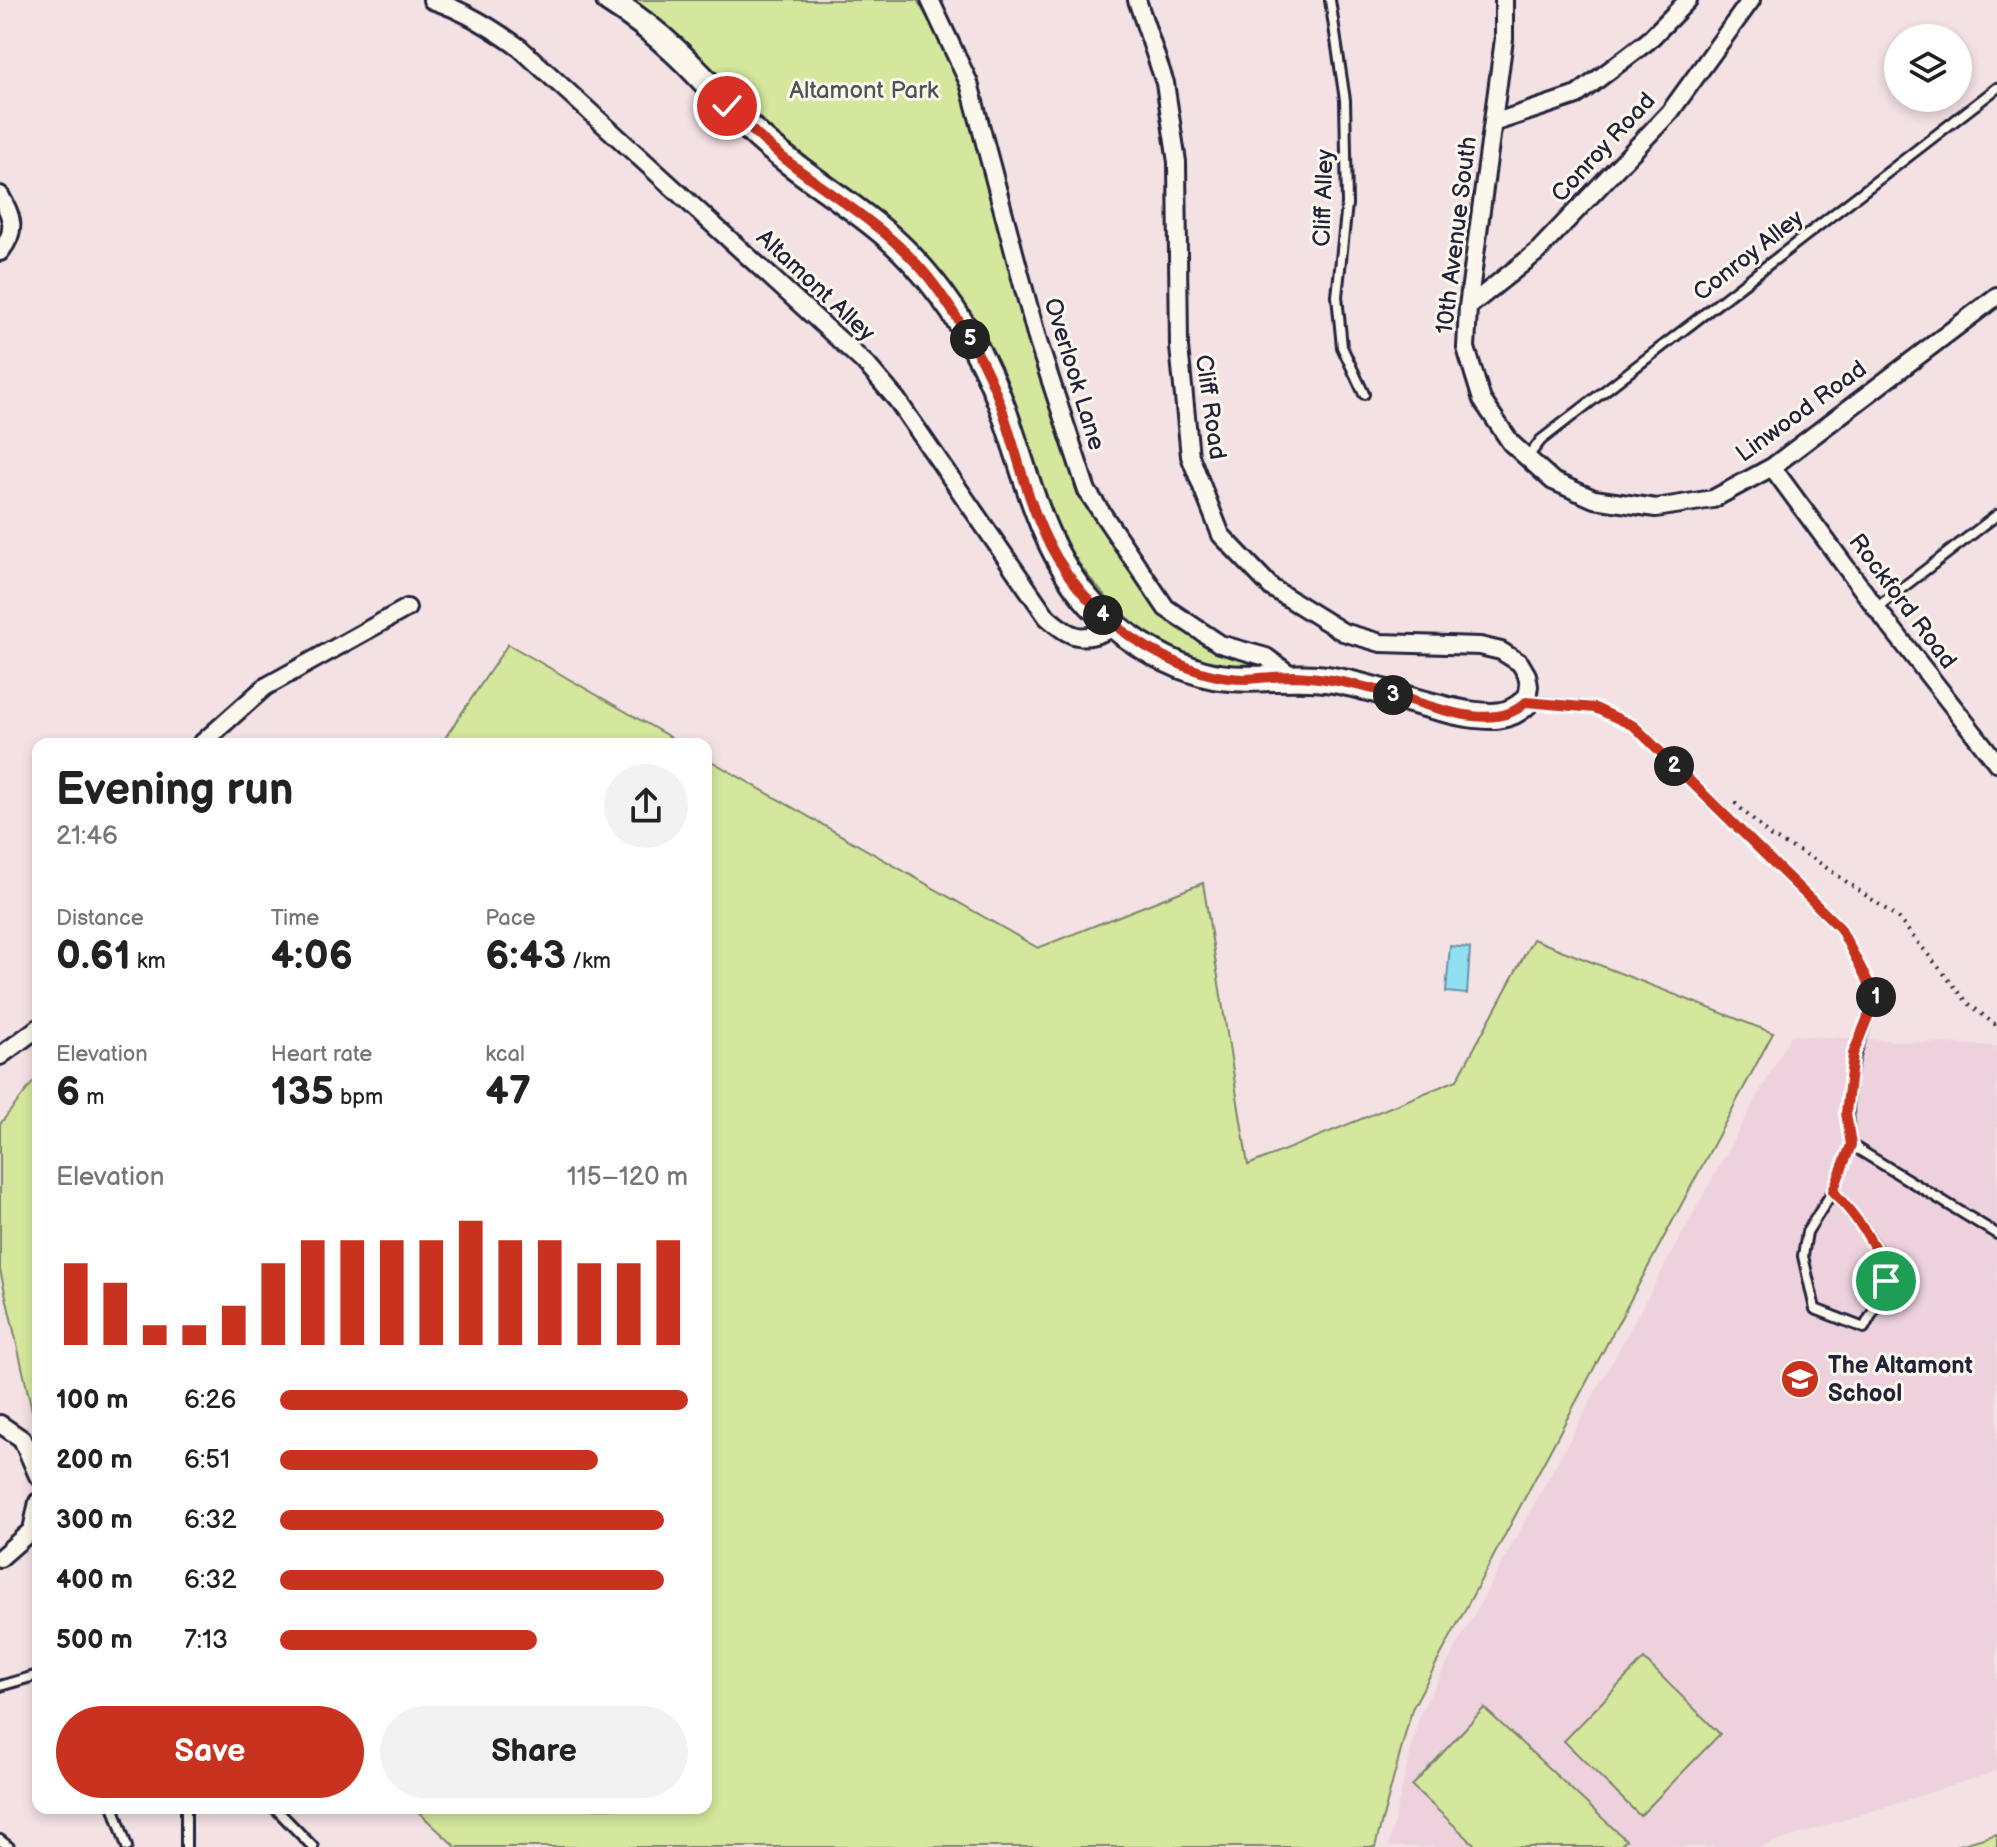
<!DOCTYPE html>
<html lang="en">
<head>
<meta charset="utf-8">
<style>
  body { margin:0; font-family:"Balsamiq Sans",sans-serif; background:#f2f2f2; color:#222; height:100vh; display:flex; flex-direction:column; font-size:30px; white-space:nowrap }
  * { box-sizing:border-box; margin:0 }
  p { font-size:26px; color:#767676 }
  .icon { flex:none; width:44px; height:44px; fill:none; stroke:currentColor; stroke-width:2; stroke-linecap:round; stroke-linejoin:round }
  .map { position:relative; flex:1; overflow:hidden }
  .sheet { position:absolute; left:32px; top:738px; width:680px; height:1076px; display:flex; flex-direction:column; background:#fff; border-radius:16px; box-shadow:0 4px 12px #0003 }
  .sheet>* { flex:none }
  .fabs { position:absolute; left:1884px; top:24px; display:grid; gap:16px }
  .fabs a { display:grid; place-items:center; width:88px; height:88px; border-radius:50%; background:#fff; box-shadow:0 4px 12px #0003; font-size:40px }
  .pin { position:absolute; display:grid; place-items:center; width:68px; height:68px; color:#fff; margin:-34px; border:4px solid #fff; border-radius:50%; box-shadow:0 2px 8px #0007 }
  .km { position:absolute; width:40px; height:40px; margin:-20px; border-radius:50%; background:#222; color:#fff; font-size:22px; line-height:40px; text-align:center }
  .round { display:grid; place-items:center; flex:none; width:84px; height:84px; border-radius:42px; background:#f2f2f2 }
  .summary { display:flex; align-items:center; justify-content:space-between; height:136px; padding:0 24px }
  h1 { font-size:44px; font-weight:700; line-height:60px }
  .stats { display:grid; grid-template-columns:repeat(3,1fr); gap:12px; height:136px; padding:8px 24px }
  .stats div { display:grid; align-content:center }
  .stats b { font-size:40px; font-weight:700 }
  .stats small { font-size:22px; font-weight:400 }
  .stats p { font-size:22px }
  .chart { height:224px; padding:16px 24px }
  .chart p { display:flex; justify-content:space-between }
  .chart svg { width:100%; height:144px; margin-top:8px; stroke:#c8321e; stroke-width:6 }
  .button { display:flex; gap:16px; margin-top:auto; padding:16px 24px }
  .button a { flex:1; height:92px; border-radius:48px; background:#c8321e; color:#fff; font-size:32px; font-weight:700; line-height:92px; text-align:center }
  .button a+a { background:#f2f2f2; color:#222 }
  ul { padding:0 24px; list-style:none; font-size:26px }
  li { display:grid; grid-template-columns:128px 96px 1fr; align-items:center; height:60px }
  li i { height:20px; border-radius:10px; background:#c8321e }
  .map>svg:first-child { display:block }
  .built { fill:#edd2de }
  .green { fill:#d4e79c; stroke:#7b846c; stroke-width:2 }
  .water { fill:#92dff1; stroke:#6593a8; stroke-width:2 }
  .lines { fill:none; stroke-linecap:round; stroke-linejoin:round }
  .lane-casing { stroke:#22223b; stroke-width:14 }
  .street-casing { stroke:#22223b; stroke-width:22 }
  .secondary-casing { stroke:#22223b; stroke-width:30 }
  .path { stroke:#22223b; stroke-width:4; stroke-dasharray:2 6; stroke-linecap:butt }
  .lane { stroke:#fbf7ec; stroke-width:8 }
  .street { stroke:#fbf7ec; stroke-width:16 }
  .secondary { stroke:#fbf7ec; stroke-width:24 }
  .route-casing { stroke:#fff; stroke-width:16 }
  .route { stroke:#c8321e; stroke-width:10 }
  .labels { text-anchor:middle; stroke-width:6; stroke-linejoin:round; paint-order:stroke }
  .park-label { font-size:24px; fill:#4e5353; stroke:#fbf7ec }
  .street-label { font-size:24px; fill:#22223b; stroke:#fbf7ec }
  .poi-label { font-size:24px; font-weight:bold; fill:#22223b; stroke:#fbf7ec; text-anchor:start }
</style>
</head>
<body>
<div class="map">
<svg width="1997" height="1847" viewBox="0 0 1997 1847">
  <rect width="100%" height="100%" fill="#f3e1e4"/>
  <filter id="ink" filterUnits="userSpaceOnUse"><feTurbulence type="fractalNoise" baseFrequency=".0125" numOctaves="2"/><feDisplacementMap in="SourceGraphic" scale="16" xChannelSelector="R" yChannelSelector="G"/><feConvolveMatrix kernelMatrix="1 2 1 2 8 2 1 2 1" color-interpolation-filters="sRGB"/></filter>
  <g filter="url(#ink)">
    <path class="built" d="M1791,1035l206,11v725l-237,76h-372l32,-134z"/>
    <path class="green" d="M633,0h284l27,46 18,42 59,217 38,129 24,67 56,85 25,28 94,48 1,6c-13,-1 -29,0 -42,-3 -83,-21 -145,-94 -175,-171 -24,-63 -36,-134 -77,-189 -24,-32 -49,-65 -81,-90 -35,-27 -73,-49 -107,-78 -50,-43 -88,-102 -144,-137z
      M508,644l174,100h-241z
      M706,758l332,190 165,-65 45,282 209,-85 76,-141 240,94 -361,676 -37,138h-919l-42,-39h292z
      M38,1076v361l-38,-167v-146z
      M1644,1659l76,75 -80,82 -76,-75z
      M1484,1708l142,132 -7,7h-142l-65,-61z
      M1997,1834v13h-44z"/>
    <path class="water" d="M1450,946l20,2 -3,46 -21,-2z"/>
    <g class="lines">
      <g class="lane-casing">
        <path id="lane" d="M1330,0l15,100 2,104 -10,92 5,51 22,47
          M1527,458l14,-18 456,-352
          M1876,608l121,-93
          M1530,702l65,6 39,18 206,202 36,69c-22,56 -34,88 -25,148l146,89
          M1833,1191l-26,41 -4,24 12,53 49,19c7,-14 19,-31 22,-46 4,-25 -37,-73 -53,-91l18,-46
          M0,1686l38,-11
          M114,1808l13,39
          M186,1808v39
          M275,1808l38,39
          M0,1840l9,7"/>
      </g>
      <g class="street-casing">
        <path id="street" d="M432,0c33,11 60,28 88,48l347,317 30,35 150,217c26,23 36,25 68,10
          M930,0l39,83 69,259 49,149 79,117 54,36 46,13 26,19
          M1137,0l28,83 12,79 2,185 11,109 31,79 51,53 71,44 38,11 99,3 21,5 19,12 7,12 2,11 -3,16
          M1504,0v39l-36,268 -2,41 16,52 29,43 42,38 41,18 62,9 57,-9 59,-32 225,-171
          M1493,123l84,-28 71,-54 40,-41
          M0,195c12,22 18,35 0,57
          M1468,307l69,-55 133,-140 81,-112
          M1772,467l104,141 121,155
          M201,744l64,-57 142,-79
          M0,1056l38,-28
          M0,1424l22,15 16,37
          M0,1558l32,-28 6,-28"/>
      </g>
      <g class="secondary-casing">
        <path id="secondary" d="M609,0c22,14 46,32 65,50 30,27 54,59 84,86 40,37 89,64 130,100 39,34 72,80 95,126 40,79 46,172 107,241 26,29 68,56 105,68 44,16 92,1 138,9 46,8 88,26 135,34 22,3 41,5 58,-12"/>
      </g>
      <path class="path" d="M1735,803l36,34 40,20 86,60 71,86 26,21 3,-1"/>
      <use href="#lane" class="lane"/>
      <use href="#street" class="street"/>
      <use href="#secondary" class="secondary"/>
    </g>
  </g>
  <g class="lines" filter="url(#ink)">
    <g class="route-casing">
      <path id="route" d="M727,106c21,21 43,42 67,60 50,38 105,70 142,121 26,36 49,74 64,116 16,45 26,94 47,137 26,51 67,92 118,117 25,13 52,22 81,22 16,-1 32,-3 48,-3 32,1 64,9 95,17 37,11 105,42 137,9l69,6 39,18 206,202 36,69 -23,57 -7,59 5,32 -18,46c23,26 47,55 53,90"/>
    </g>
    <use href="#route" class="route"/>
  </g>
  <defs>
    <g id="school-disc" transform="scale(2)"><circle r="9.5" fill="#c8321e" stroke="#fbf7ec"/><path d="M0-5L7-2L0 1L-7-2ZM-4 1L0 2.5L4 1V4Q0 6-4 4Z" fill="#fff"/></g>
  </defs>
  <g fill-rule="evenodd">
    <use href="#school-disc" x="1800" y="1379"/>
  </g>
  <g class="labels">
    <g class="park-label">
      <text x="864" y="98">Altamont Park</text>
    </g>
    <g class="street-label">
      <text transform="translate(1603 147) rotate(-47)" y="8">Conroy Road</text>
      <text transform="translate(1323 198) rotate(-88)" y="8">Cliff Alley</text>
      <text transform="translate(1456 235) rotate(-83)" y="8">10th Avenue South</text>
      <text transform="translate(1748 255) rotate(-38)" y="8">Conroy Alley</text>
      <text transform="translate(816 285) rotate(43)" y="8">Altamont Alley</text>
      <text transform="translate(1075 374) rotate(73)" y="8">Overlook Lane</text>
      <text transform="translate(1211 407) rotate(82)" y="8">Cliff Road</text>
      <text transform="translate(1801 411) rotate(-36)" y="8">Linwood Road</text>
      <text transform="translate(1903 601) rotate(53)" y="8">Rockford Road</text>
    </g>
    <g class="poi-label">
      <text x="1828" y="1373">The Altamont<tspan x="1828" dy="28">School</tspan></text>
    </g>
  </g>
</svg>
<div class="fabs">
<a><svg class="icon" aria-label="layers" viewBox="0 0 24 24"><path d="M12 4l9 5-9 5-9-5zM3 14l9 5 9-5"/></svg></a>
</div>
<div class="pin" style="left:1886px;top:1281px;background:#1e9e55"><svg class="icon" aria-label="arrive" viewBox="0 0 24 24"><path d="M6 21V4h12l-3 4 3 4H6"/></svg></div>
<div class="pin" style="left:727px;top:106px;background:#d93025"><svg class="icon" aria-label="check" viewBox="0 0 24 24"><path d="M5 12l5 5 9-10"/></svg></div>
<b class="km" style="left:1876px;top:997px">1</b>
<b class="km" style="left:1674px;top:766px">2</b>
<b class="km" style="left:1393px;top:695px">3</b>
<b class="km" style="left:1103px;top:615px">4</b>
<b class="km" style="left:970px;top:339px">5</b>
<section class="sheet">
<div class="summary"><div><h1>Evening run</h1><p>21:46</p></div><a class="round"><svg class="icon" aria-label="share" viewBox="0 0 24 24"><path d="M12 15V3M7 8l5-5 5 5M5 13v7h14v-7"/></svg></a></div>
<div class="stats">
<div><p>Distance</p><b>0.61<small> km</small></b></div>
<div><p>Time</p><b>4:06</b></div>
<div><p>Pace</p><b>6:43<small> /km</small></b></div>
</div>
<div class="stats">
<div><p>Elevation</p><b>6<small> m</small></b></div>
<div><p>Heart rate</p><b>135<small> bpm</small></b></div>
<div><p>kcal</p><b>47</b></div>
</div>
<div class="chart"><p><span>Elevation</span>115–120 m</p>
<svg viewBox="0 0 160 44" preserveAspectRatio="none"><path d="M5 44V19M15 44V25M25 44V38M35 44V38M45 44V32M55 44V19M65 44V12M75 44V12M85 44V12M95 44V12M105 44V6M115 44V12M125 44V12M135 44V19M145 44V19M155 44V12"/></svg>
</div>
<ul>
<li><b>100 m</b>6:26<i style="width:100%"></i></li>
<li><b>200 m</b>6:51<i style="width:78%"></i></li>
<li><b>300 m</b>6:32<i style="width:94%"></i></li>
<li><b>400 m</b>6:32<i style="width:94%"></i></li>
<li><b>500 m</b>7:13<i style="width:63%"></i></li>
</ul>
<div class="button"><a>Save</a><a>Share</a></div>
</section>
</div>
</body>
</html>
